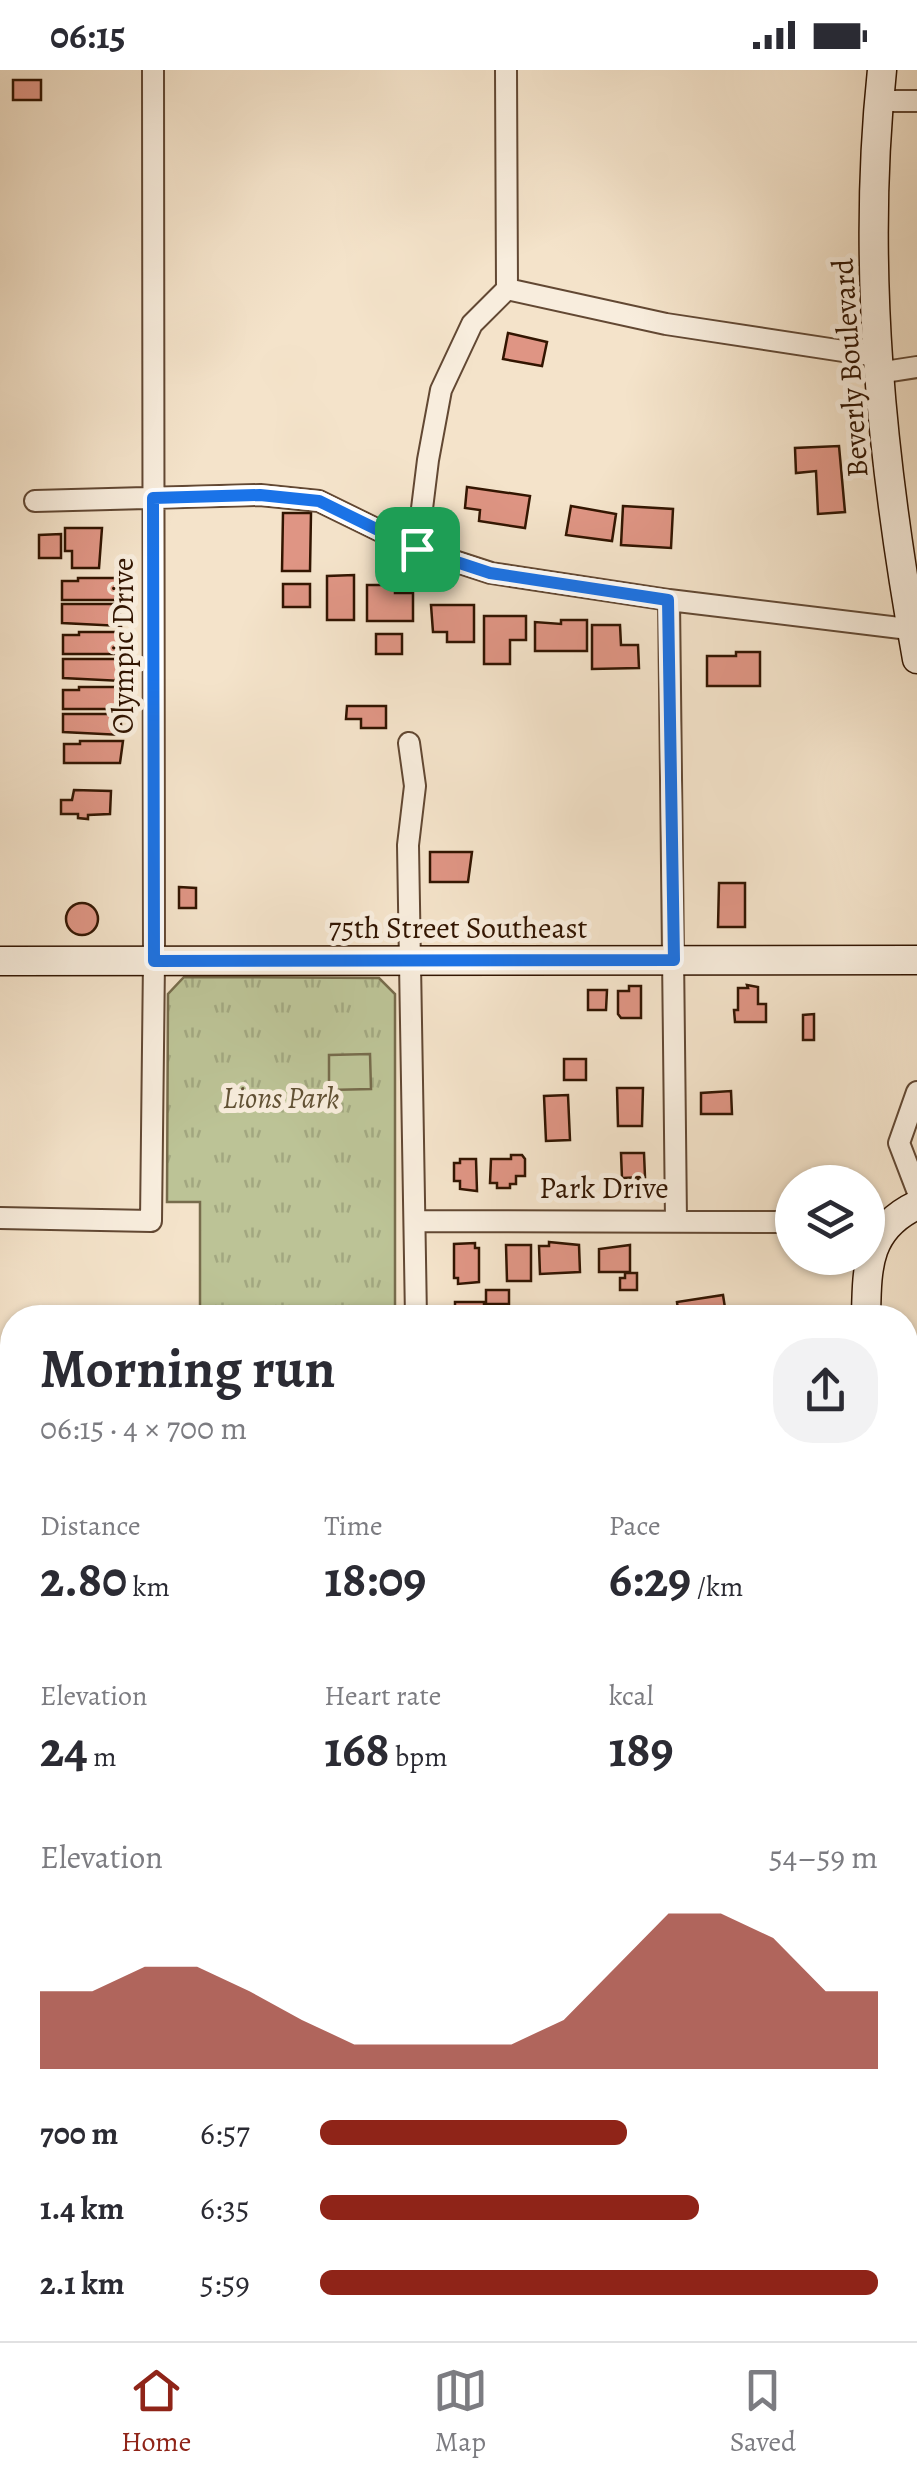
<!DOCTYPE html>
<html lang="en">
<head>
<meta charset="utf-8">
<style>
  body { margin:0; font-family:Alegreya,serif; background:#f2f2f3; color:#2b2b33; height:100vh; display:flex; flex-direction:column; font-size:38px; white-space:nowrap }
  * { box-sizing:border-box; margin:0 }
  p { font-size:32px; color:#7c7c81 }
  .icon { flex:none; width:55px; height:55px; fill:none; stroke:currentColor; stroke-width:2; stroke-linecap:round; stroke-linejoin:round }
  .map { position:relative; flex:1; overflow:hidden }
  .details { position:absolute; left:0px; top:1235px; width:918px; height:1038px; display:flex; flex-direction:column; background:#fff; border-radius:40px 40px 0 0; box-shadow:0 2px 8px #0004 }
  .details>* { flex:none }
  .tools { position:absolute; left:775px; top:1095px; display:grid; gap:20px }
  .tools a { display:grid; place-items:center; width:110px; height:110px; border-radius:50%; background:#fff; box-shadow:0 2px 8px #0004; font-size:50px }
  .pin { position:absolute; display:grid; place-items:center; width:85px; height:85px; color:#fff; margin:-42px; border-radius:20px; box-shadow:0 5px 15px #0006 }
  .round { display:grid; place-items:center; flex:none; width:105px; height:105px; border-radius:40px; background:#f2f2f3 }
  .overview { display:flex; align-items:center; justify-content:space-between; height:170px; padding:0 40px }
  h1 { font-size:55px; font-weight:700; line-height:75px }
  .metrics { display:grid; grid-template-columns:repeat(3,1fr); gap:15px; height:170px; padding:10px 40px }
  .metrics div { display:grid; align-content:center }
  .metrics b { font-size:50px; font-weight:700 }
  .metrics small { font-size:28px; font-weight:400 }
  .metrics p { font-size:28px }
  .chart { height:280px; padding:20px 40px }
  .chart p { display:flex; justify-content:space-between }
  .chart svg { width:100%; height:180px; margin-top:10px; fill:#8f2418; opacity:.7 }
  ul { padding:0 40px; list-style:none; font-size:32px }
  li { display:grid; grid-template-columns:160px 120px 1fr; align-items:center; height:75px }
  li i { height:25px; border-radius:12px; background:#8f2418 }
  .status { display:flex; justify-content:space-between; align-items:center; height:70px; padding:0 50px; background:#fff; direction:ltr }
  .status svg { height:28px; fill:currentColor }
  .menu { display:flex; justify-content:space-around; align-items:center; height:140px; border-top:2px solid #e1e1e2; background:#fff; font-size:28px; color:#7c7c81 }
  .menu a { display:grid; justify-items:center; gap:5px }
  .menu .selected { color:#8f2418 }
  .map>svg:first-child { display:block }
  .park { fill:url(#park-tufts); stroke:#776c4c; stroke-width:2.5 }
  .pitch { fill:#bcc396; stroke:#776c4c; stroke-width:2.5 }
  .building { fill:#df9584; stroke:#321501; stroke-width:2.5 }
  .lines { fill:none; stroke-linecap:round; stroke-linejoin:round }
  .street-casing { stroke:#624833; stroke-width:24 }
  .secondary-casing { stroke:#321501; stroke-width:31 }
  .street { stroke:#f8eddd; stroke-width:20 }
  .secondary { stroke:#f8eddd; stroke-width:28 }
  .route-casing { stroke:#fff; stroke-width:20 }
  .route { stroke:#1a73e8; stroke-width:12 }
  .labels { text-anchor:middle; stroke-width:10; stroke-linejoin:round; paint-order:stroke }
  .street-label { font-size:30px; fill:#321501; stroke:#f8eddd }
  .park-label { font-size:30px; font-style:italic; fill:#625235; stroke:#f8eddd }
</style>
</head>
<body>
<div class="status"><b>06:15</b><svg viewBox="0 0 49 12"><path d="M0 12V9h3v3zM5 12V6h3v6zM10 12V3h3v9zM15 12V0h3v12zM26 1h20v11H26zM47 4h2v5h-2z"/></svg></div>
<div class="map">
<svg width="917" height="2271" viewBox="0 0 917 2271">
  <defs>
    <pattern id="park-tufts" width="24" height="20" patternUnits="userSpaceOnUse" patternTransform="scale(2.5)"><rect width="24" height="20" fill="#bcc396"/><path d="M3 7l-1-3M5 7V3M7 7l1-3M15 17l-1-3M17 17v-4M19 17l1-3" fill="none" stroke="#a2a780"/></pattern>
  </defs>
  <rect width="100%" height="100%" fill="#f4e3ca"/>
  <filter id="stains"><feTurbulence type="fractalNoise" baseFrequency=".002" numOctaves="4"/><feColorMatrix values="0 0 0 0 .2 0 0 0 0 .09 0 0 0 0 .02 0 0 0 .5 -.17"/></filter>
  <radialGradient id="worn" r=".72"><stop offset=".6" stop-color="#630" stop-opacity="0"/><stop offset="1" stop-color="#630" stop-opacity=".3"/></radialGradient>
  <path class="park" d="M184,907l195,1 16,16v323h-195v-115h-33l1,-208z"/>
  <path class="pitch" d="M370,984l1,35 -42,1v-35z"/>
  <path class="building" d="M13,10h28v20h-28z
    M508,263l39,9 -5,24 -39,-7z
    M839,376l6,66 -27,2 -2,-43 -20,2 -1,-25z
    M467,417l63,9 -5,32 -46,-7 1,-11 -15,-2z
    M571,436l45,8 -4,27 -46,-6z
    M623,436l50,3 -2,39 -50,-3z
    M283,443h28l-1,58h-28z
    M65,458h37l-3,40h-27v-17h-7z
    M61,464v24h-22v-23z
    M354,505v45h-27v-44z
    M78,508h43l-2,22h-57v-19h16z
    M283,514h27v23h-27z
    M367,515h28v8h18v28h-46z
    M62,534h57l2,22 -59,-3z
    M431,535h43v37h-27v-10h-14z
    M484,546h42v24h-16v24h-26z
    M561,550h26v31h-52v-29l26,2z
    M592,555h28l1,20h17l1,23 -47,1z
    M79,562h43l-3,22h-56v-19h16z
    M376,564h26v20h-26z
    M736,582h24v34h-53v-30h29z
    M63,589h57l2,22 -59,-3z
    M79,617h43l-3,22h-56v-19h16z
    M347,636h39v22h-25v-9h-15z
    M63,644h57l2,21 -59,-3z
    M80,671h43l-3,22h-56v-19h16z
    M74,720l37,1 -1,23 -22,1v4l-10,-1v-4h-17v-14h11z
    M430,782h42l-4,30h-38z
    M719,813h26v44h-27z
    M179,817l17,1v20h-17z
    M66 849a16 16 0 1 1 32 0a16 16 0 1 1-32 0Z
    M747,915l11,2v17h8v18h-31l-1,-12h4v-22h10z
    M629,916h12v32h-20l-3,-4v-23h11z
    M588,920h19l-1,20h-18z
    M814,944v26h-11v-25z
    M564,989h22v21h-22z
    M617,1018h26l-1,38h-24z
    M731,1021l1,23h-31v-21z
    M568,1025l2,45 -24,1 -2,-45z
    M621,1083h23l1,24 -23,1z
    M511,1085h11l3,4v17h-9v8h-6v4h-13v-5h-7l1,-24h20z
    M460,1089h16l1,32 -17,-2v-8h-6v-18h6z
    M549,1172l30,3 1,27 -40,2 -1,-28h10z
    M475,1173v5h4v34l-21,2v-6h-4v-34z
    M506,1175h25v36h-24z
    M630,1175v27h-31v-23z
    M625,1203h12v17h-17v-12h5z
    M486,1220h23v14h-23z
    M723,1225l3,19 -8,4h-39l-2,-16z
    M455,1232h29v15l14,1h-43z
    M917,1456v35l-12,1v-35z
    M815,2260h25v11h-25z"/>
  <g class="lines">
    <g class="street-casing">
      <path id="street" d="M879,31h38
        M507,219l159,35 210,32
        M878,303l39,-6
        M35,431l225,-6 59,6 98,48 74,24 178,27 248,30
        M417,479l11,-89 13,-70 31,-66 35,-35 -1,-219
        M669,530l7,620
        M409,673l6,43 -7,59 8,473
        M917,1022l-18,51 18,47
        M0,1148l151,3 3,-260 -1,-891
        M416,1151l376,1
        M0,1592l12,24
        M0,1838l12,-8
        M230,2260l7,11
        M874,2271v-11"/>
    </g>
    <g class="secondary-casing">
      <path id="secondary" d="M882,0c-21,197 0,395 35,589
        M0,891l917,-1
        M866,1248c1,-50 0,-89 51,-113
        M169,2271l17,-11"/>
    </g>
    <use href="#street" class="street"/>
    <use href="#secondary" class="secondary"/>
  </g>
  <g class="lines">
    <g class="route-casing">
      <path id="route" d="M260,425l59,6 98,48 73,24 178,27 6,360 -520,1 -1,-463z"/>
    </g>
    <use href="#route" class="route"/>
  </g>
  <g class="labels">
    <g class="street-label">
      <text transform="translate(850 298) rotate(-94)" y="10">Beverly Boulevard</text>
      <text transform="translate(123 576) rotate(-90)" y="10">Olympic Drive</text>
      <text x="458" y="868">75th Street Southeast</text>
      <text x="604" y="1128">Park Drive</text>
    </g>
    <g class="park-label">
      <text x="281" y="1038">Lions Park</text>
    </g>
  </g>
  <rect width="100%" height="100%" filter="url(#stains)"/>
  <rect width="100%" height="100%" fill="url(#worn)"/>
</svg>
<div class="tools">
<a><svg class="icon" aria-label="layers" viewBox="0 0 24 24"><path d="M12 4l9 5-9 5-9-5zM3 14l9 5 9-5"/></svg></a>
</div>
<div class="pin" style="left:417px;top:479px;background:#1e9e55"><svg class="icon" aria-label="arrive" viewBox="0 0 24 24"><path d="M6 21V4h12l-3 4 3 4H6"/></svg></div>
<section class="details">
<div class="overview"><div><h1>Morning run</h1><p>06:15 · 4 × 700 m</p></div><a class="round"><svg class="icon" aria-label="share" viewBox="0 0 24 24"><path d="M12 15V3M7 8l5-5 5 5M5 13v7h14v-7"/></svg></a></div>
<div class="metrics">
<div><p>Distance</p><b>2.80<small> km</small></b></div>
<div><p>Time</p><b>18:09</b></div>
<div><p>Pace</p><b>6:29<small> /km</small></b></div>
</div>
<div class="metrics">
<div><p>Elevation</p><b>24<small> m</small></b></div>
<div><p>Heart rate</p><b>168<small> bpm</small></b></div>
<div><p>kcal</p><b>189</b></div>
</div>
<div class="chart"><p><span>Elevation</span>54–59 m</p>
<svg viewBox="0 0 160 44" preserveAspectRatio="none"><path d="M0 44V25L10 25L20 19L30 19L40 25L50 32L60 38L70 38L80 38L90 38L100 32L110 19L120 6L130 6L140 12L150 25L160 25V44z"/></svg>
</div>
<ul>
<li><b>700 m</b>6:57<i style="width:55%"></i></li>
<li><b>1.4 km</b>6:35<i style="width:68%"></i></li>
<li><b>2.1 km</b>5:59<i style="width:100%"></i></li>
</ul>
</section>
</div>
<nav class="menu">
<a class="selected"><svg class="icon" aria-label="home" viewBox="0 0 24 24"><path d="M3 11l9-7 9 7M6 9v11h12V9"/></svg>Home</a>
<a><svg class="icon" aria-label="map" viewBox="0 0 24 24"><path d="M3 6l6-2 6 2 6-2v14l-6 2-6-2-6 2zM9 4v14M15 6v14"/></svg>Map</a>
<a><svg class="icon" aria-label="saved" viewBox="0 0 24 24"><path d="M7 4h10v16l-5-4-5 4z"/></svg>Saved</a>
</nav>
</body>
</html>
